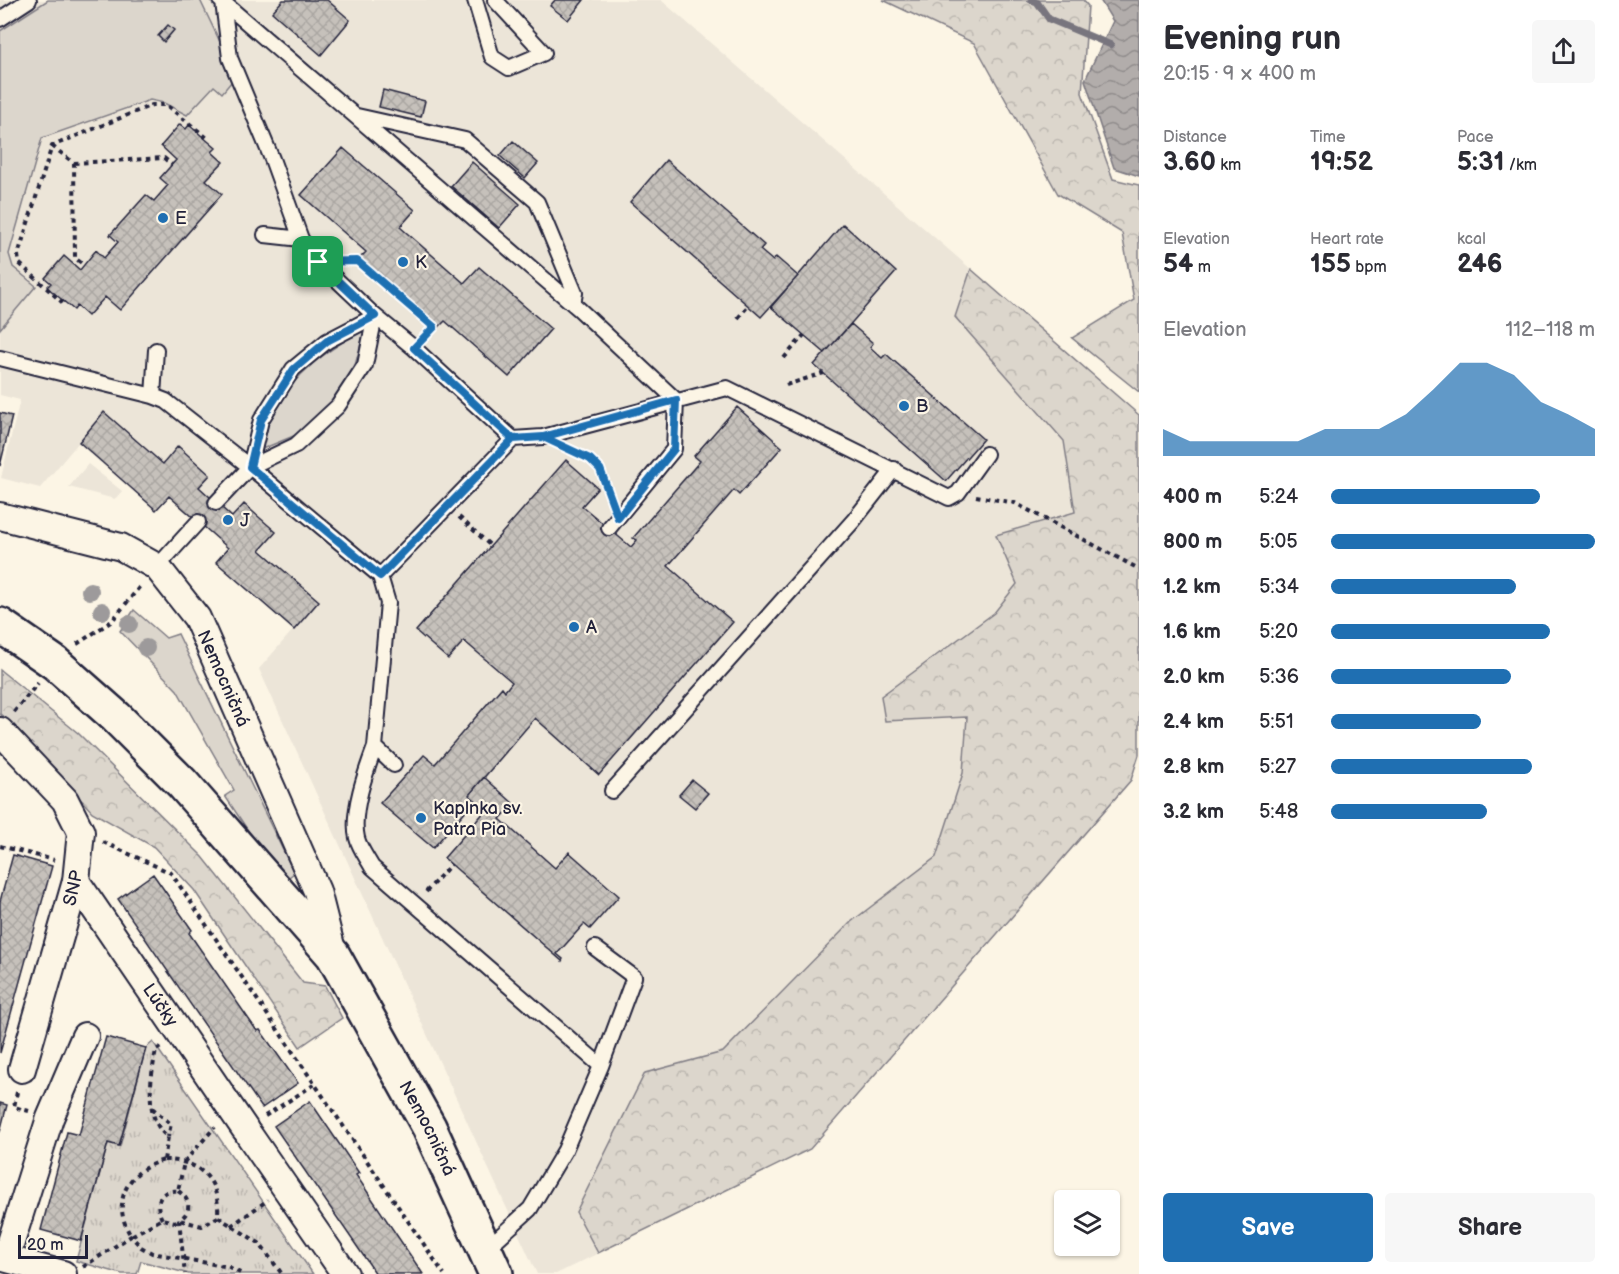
<!DOCTYPE html>
<html lang="en">
<head>
<meta charset="utf-8">
<style>
  body { margin:0; font-family:"Balsamiq Sans",sans-serif; background:#f7f7f7; color:#2b2b33; height:100vh; display:flex; flex-direction:column; font-size:22px; white-space:nowrap }
  * { box-sizing:border-box; margin:0 }
  p { font-size:20px; color:#7c7c81 }
  .icon { flex:none; width:33px; height:33px; fill:none; stroke:currentColor; stroke-width:2; stroke-linecap:round; stroke-linejoin:round }
  .map { position:relative; flex:1; overflow:hidden }
  .details { display:flex; flex-direction:column; background:#fff; width:480px }
  .details>* { flex:none }
  .controls { position:absolute; left:1054px; top:1190px; display:grid; gap:12px }
  .controls a { display:grid; place-items:center; width:66px; height:66px; border-radius:6px; background:#fff; box-shadow:0 2px 4px #0004; font-size:30px }
  .scale { position:absolute; left:18px; bottom:15px; width:70px; box-sizing:border-box; padding-left:6px; border:3px solid #22223b; border-top:0; font-size:16px; line-height:21px; white-space:nowrap; color:#22223b; -webkit-text-stroke:4px #fcf5e5; paint-order:stroke }
  .pin { position:absolute; display:grid; place-items:center; width:51px; height:51px; color:#fff; margin:-26px; border-radius:12px; box-shadow:0 3px 9px #0006 }
  .round { display:grid; place-items:center; flex:none; width:63px; height:63px; border-radius:6px; background:#f7f7f7 }
  .summary { display:flex; align-items:center; justify-content:space-between; height:102px; padding:0 24px }
  h1 { font-size:33px; font-weight:700; line-height:45px }
  .figures { display:grid; grid-template-columns:repeat(3,1fr); gap:9px; height:102px; padding:6px 24px }
  .figures div { display:grid; align-content:center }
  .figures b { font-size:26px; font-weight:700 }
  .figures small { font-size:16px; font-weight:400 }
  .figures p { font-size:16px }
  .chart { height:168px; padding:12px 24px }
  .chart p { display:flex; justify-content:space-between }
  .chart svg { width:100%; height:108px; margin-top:6px; fill:#1f6fb2; opacity:.7 }
  .cta { display:flex; gap:12px; margin-top:auto; padding:12px 24px }
  .cta a { flex:1; height:69px; border-radius:6px; background:#1f6fb2; color:#fff; font-size:24px; font-weight:700; line-height:69px; text-align:center }
  .cta a+a { background:#f7f7f7; color:#2b2b33 }
  ul { padding:0 24px; list-style:none; font-size:20px }
  li { display:grid; grid-template-columns:96px 72px 1fr; align-items:center; height:45px }
  li i { height:15px; border-radius:8px; background:#1f6fb2 }
  main { display:flex; flex:1; min-height:0 }
  .map>svg:first-child { display:block }
  .built { fill:#ece5d8 }
  .grass { fill:#dcd6cc; stroke:#7f7c84; stroke-width:1.5 }
  .forest { fill:url(#forest-crowns); stroke:#7f7c84; stroke-width:1.5 }
  .park { fill:url(#park-tufts); stroke:#7f7c84; stroke-width:1.5 }
  .water { fill:url(#water-waves); stroke:#78757e; stroke-width:1.5 }
  .lines { fill:none; stroke-linecap:round; stroke-linejoin:round }
  .stream { stroke:#78757e; stroke-width:7 }
  .building { fill:url(#building-cross-hatch); stroke:#22223b; stroke-width:1.5 }
  .service-casing { stroke:#22223b; stroke-width:18 }
  .minor-casing { stroke:#22223b; stroke-width:30 }
  .tertiary-casing { stroke:#22223b; stroke-width:38 }
  .path { stroke:#22223b; stroke-width:4; stroke-dasharray:4.5 4.5; stroke-linecap:butt }
  .service { stroke:#fcf5e5; stroke-width:14 }
  .minor { stroke:#fcf5e5; stroke-width:26 }
  .tertiary { stroke:#fcf5e5; stroke-width:33 }
  .tree { fill:#9d9a9b }
  .route-casing { stroke:#fff; stroke-width:12 }
  .route { stroke:#1f6fb2; stroke-width:8 }
  .poi-dot { fill:#1f6fb2; stroke:#fcf5e5; stroke-width:2 }
  .labels { text-anchor:middle; stroke-width:4.5; stroke-linejoin:round; paint-order:stroke }
  .poi-label { font-size:18px; fill:#22223b; stroke:#fcf5e5; text-anchor:start }
  .street-label { font-size:18px; fill:#22223b; stroke:#fcf5e5 }
</style>
</head>
<body>
<main>
<div class="map">
<svg width="1139" height="1274" viewBox="0 0 1139 1274">
  <defs>
    <pattern id="forest-crowns" width="20" height="18" patternUnits="userSpaceOnUse" patternTransform="scale(1.5)"><rect width="20" height="18" fill="#dcd6cc"/><path d="M2 6a3 3 0 1 1 6 0M12 15a3 3 0 1 1 6 0" fill="none" stroke="#bcb7b0"/></pattern>
    <pattern id="park-tufts" width="24" height="20" patternUnits="userSpaceOnUse" patternTransform="scale(1.5)"><rect width="24" height="20" fill="#dcd6cc"/><path d="M3 7l-1-3M5 7V3M7 7l1-3M15 17l-1-3M17 17v-4M19 17l1-3" fill="none" stroke="#bcb7b0"/></pattern>
    <pattern id="water-waves" width="16" height="10" patternUnits="userSpaceOnUse" patternTransform="scale(1.5)"><rect width="16" height="10" fill="#b2adab"/><path d="M0 5q4-4 8 0t8 0" fill="none" stroke="#908c8c"/></pattern>
    <pattern id="building-cross-hatch" width="8" height="8" patternUnits="userSpaceOnUse" patternTransform="scale(1.5)"><rect width="8" height="8" fill="#c6c1bb"/><path d="M0 0l8 8M0 8l8-8" fill="none" stroke="#aaa6a2"/></pattern>
  </defs>
  <rect width="100%" height="100%" fill="#fcf5e5"/>
  <filter id="ink" filterUnits="userSpaceOnUse"><feTurbulence type="fractalNoise" baseFrequency=".0167" numOctaves="2"/><feDisplacementMap in="SourceGraphic" scale="12" xChannelSelector="R" yChannelSelector="G"/><feConvolveMatrix kernelMatrix="1 2 1 2 8 2 1 2 1" color-interpolation-filters="sRGB"/></filter>
  <g filter="url(#ink)">
    <path class="built" d="M0,0h661l478,415v340l-8,25 -321,369 -254,125h-19l-278,-605 34,-39 -77,-68 12,-14 -59,-51 -13,13 -77,-68 -39,46 -39,-10 19,-78 -20,-5z
      M88,464l34,27 -7,8 -46,-12z"/>
    <path class="grass" d="M48,0h152l21,44 11,37 -10,12 -8,-7 -27,29 -23,-12 -14,-3 -108,38 -33,116 4,13 23,19 -36,43v-298z
      M365,328l-11,41 -21,32 -37,34 -34,14c3,-11 5,-25 11,-36 22,-42 53,-61 92,-85z
      M134,610l32,28 12,-4 116,239 -5,4 -6,-2 -32,-40 -26,-39 9,-6 -57,-100 -57,-59z"/>
    <path class="forest" d="M883,0h200l5,6 -6,87 31,86 26,6v207l-67,-54 62,-38 -12,-67 -64,-39 -84,-151z
      M971,269l168,146v340l-8,25 -321,369 -212,104 -22,-41 69,-139 78,-21 128,-130 85,-65 27,-84 4,-56 -82,4 -4,-25 113,-83 23,-29 -21,-49 79,-23 -11,-71 -109,-124z
      M0,670l78,63 125,124 100,126 22,3 17,32 -42,29 -106,-157 -40,-43 -62,-35 -80,-89 -12,-9z"/>
    <path class="park" d="M153,1042l160,232h-124l-48,-13 -4,13h-15l-46,-13 32,-118 12,3 26,-98z"/>
    <path class="water" d="M1100,0h39v176l-25,-8 -29,-88 28,-59z"/>
    <g class="lines">
      <path class="stream" d="M1031,0l6,2 12,17 62,26"/>
    </g>
    <path class="building" d="M283,0h44l23,20 -29,35 -49,-43z
      M555,0h29l-16,20 -18,-14z
      M168,25l6,5 -10,12 -6,-6z
      M383,90l42,11 -4,16 -42,-10z
      M180,124l6,5 3,-4 27,23 -4,4 11,10 -17,18 16,14 -102,116 -15,-13 -17,19 -11,-10 -3,4 -27,-23 4,-4 -6,-5 19,-22 16,14 16,-20 8,8 14,-16 -8,-7 36,-40 8,6 14,-16 -8,-7 16,-18 -15,-14z
      M513,141l25,22 -13,15 -25,-22z
      M343,148l72,62 -15,17 64,56 15,-16 72,62 -42,48 -64,-56 -6,6 -79,-69 6,-6 -65,-57z
      M666,160l98,85 -4,5 13,11 3,-4 22,19 -37,41 -131,-115z
      M472,162l48,42 -21,24 -48,-42z
      M843,224l53,48 -71,81 -54,-46z
      M851,324l22,19 -3,4 12,11 4,-4 97,85 -37,42 -132,-116z
      M737,407l45,40 -43,48 -5,-5 -66,76 65,56 -134,153 -64,-57 -66,77 6,5 -42,48 -53,-45 44,-48 11,9 67,-77 3,4 7,-9 -48,-41 -16,18 -32,-28 150,-171 32,28 -16,18 49,41 6,-7 -4,-2 67,-77 -6,-5z
      M104,412l59,52 15,-18 32,29 -11,12 33,30 12,-13 32,28 -16,18 59,51 -25,29 -78,-68 12,-14 -59,-52 -13,14 -77,-68z
      M0,413l12,3 -12,50z
      M484,777l30,27 -14,15 55,49 14,-16 50,44 -29,33 -6,-5 -27,30 6,5 -1,2 -118,-103 42,-48 -17,-15z
      M692,780l16,13 -13,15 -16,-13z
      M13,855l39,11 -52,187v-152z
      M153,874l39,56 -3,3 68,98 3,-1 38,53 -36,25 -144,-209z
      M106,1037l40,11 -27,98 -11,-3 -27,98 -40,-11 26,-98 12,3z
      M310,1101l49,72 -3,2 67,99h-47l-102,-148z
      M0,1103l7,2 -7,27z"/>
    <g class="lines">
      <g class="service-casing">
        <path id="service" d="M220,0l3,2 7,56 42,101 29,80 17,23 57,54 39,32 99,91
          M225,0l-2,2 356,307 97,91 -2,49 -65,79
          M475,0l17,57 17,11 35,-15 -49,-53
          M0,19l29,-19
          M357,116l108,24 72,62 38,91 -2,11
          M265,235l36,4
          M0,358l153,38 13,5 84,66 130,109 8,27 -13,144 19,18
          M153,396l3,-46
          M250,467l11,-47 32,-51 34,-28 48,-25
          M216,503l34,-36 46,-22 42,-39 27,-41 10,-49
          M157,567l41,-45
          M380,576l133,-137 30,-2 184,-49 222,110 9,-5 28,-39
          M375,747c-9,24 -24,65 -18,91 2,9 10,20 15,29l229,199
          M612,791l242,-271 40,-51
          M485,1250l45,-41 35,-59 36,-84 33,-89 -39,-29"/>
      </g>
      <g class="minor-casing">
        <g id="minor">
          <path id="s1" d="M0,516l121,31 36,20 40,51 120,273 16,63"/>
          <path d="M0,731l65,69 16,32 -5,49 -54,188"/>
          <path id="s2" d="M76,881l169,248"/>
          <path d="M249,1135l96,139"/>
          <path d="M0,1257l63,17"/>
          <path d="M6,1258l44,-140 35,-82"/>
        </g>
      </g>
      <g class="tertiary-casing">
        <g id="tertiary">
          <path id="s3" d="M0,625l55,38 61,54 66,66 151,172 96,172 67,147"/>
        </g>
      </g>
      <path class="path" d="M52,146l22,17 1,95 9,7
        M74,163l90,-5 8,7
        M343,261h14l77,66 -9,9
        M63,303l-44,-40 -1,-8 34,-109 100,-41h14l44,35
        M738,318l10,-12
        M784,358l20,-23
        M786,385l38,-12
        M568,449c31,14 33,18 44,50
        M976,496l39,7 124,66
        M459,517l32,29
        M77,644l35,-23 29,-36
        M14,712l24,-29
        M103,842l68,31 273,401
        M0,846l54,14
        M426,892l25,-28
        M161,1047l-5,3c-5,27 -13,69 12,87l-4,23
        M17,1092l-3,15 15,4
        M152,1108l19,16 -3,13
        M265,1116l50,-32
        M164,1160c37,0 56,21 54,57l-16,9 -23,-6 -4,2 -13,-3 -31,17c-21,-34 -4,-66 33,-76z
        M178,1191c13,8 14,21 1,29l6,54
        M218,1217l41,26 23,31
        M162,1219c-8,-15 -3,-30 16,-28l6,-29 31,-35
        M231,1226l37,-26
        M83,1267l48,-31 10,11 11,6 77,14 13,7"/>
      <use href="#service" class="service"/>
      <use href="#minor" class="minor"/>
      <use href="#tertiary" class="tertiary"/>
    </g>
    <g class="tree">
      <circle cx="90" cy="591" r="9"/>
      <circle cx="102" cy="611" r="9"/>
      <circle cx="129" cy="624" r="9"/>
      <circle cx="146" cy="648" r="9"/>
    </g>
  </g>
  <g class="lines" filter="url(#ink)">
    <g class="route-casing">
      <path id="route" d="M318,262l57,54 -48,25 -33,28 -33,51 -11,47 130,109 133,-137 30,-2 133,-37 -2,49 -56,69 -18,-49 -10,-10 -47,-22 -30,2 -99,-91 20,-21 -77,-66 -39,1"/>
    </g>
    <use href="#route" class="route"/>
  </g>
  <g class="poi-dot">
    <circle cx="163" cy="218" r="6"/>
    <circle cx="403" cy="262" r="6"/>
    <circle cx="904" cy="406" r="6"/>
    <circle cx="228" cy="520" r="6"/>
    <circle cx="574" cy="627" r="6"/>
    <circle cx="421" cy="818" r="6"/>
  </g>
  <g class="labels">
    <g class="poi-label">
      <text x="175" y="224">E</text>
      <text x="415" y="268">K</text>
      <text x="916" y="412">B</text>
      <text x="240" y="526">J</text>
      <text x="586" y="633">A</text>
      <text x="433" y="814">Kaplnka sv.<tspan x="433" dy="21">Patra Pia</tspan></text>
    </g>
    <g class="street-label">
      <text dy="6" stroke="none"><textPath href="#s1" startOffset="297">Nemocničná</textPath></text>
      <text transform="translate(73 888) rotate(-77)" y="6">SNP</text>
      <text dy="6" stroke="none"><textPath href="#s2" startOffset="150">Lúčky</textPath></text>
      <text dy="6" stroke="none"><textPath href="#s3" startOffset="668">Nemocničná</textPath></text>
    </g>
  </g>
</svg>
<div class="controls">
<a><svg class="icon" aria-label="layers" viewBox="0 0 24 24"><path d="M12 4l9 5-9 5-9-5zM3 14l9 5 9-5"/></svg></a>
</div>
<div class="scale">20 m</div>
<div class="pin" style="left:318px;top:262px;background:#1e9e55"><svg class="icon" aria-label="arrive" viewBox="0 0 24 24"><path d="M6 21V4h12l-3 4 3 4H6"/></svg></div>
</div>
<section class="details">
<div class="summary"><div><h1>Evening run</h1><p>20:15 · 9 × 400 m</p></div><a class="round"><svg class="icon" aria-label="share" viewBox="0 0 24 24"><path d="M12 15V3M7 8l5-5 5 5M5 13v7h14v-7"/></svg></a></div>
<div class="figures">
<div><p>Distance</p><b>3.60<small> km</small></b></div>
<div><p>Time</p><b>19:52</b></div>
<div><p>Pace</p><b>5:31<small> /km</small></b></div>
</div>
<div class="figures">
<div><p>Elevation</p><b>54<small> m</small></b></div>
<div><p>Heart rate</p><b>155<small> bpm</small></b></div>
<div><p>kcal</p><b>246</b></div>
</div>
<div class="chart"><p><span>Elevation</span>112–118 m</p>
<svg viewBox="0 0 160 44" preserveAspectRatio="none"><path d="M0 44V33L10 38L20 38L30 38L40 38L50 38L60 33L70 33L80 33L90 27L100 17L110 6L120 6L130 11L140 22L150 27L160 33V44z"/></svg>
</div>
<ul>
<li><b>400 m</b>5:24<i style="width:79%"></i></li>
<li><b>800 m</b>5:05<i style="width:100%"></i></li>
<li><b>1.2 km</b>5:34<i style="width:70%"></i></li>
<li><b>1.6 km</b>5:20<i style="width:83%"></i></li>
<li><b>2.0 km</b>5:36<i style="width:68%"></i></li>
<li><b>2.4 km</b>5:51<i style="width:57%"></i></li>
<li><b>2.8 km</b>5:27<i style="width:76%"></i></li>
<li><b>3.2 km</b>5:48<i style="width:59%"></i></li>
</ul>
<div class="cta"><a>Save</a><a>Share</a></div>
</section>
</main>
</body>
</html>
